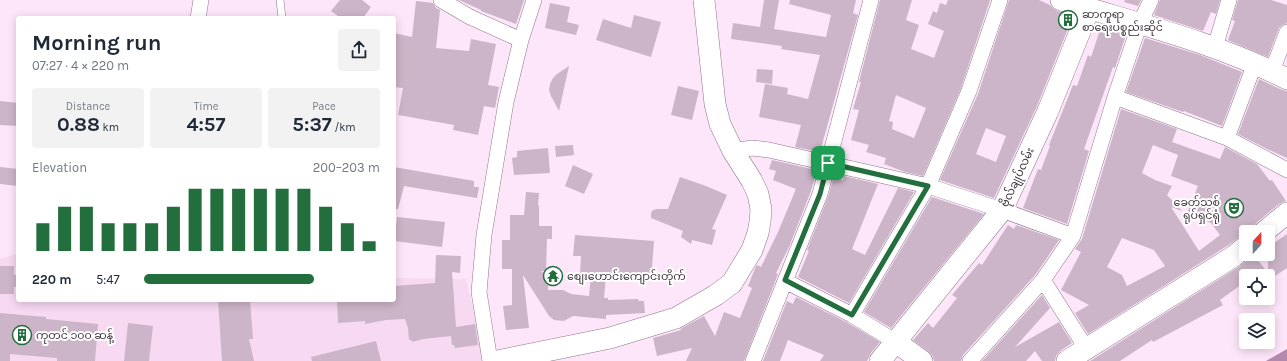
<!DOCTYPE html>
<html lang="en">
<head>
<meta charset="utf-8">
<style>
  body { margin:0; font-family:Karla,"Noto Sans Myanmar",sans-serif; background:#f2f2f3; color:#1f2937; height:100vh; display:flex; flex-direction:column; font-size:15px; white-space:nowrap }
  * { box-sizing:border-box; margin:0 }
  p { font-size:13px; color:#747a83 }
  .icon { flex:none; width:22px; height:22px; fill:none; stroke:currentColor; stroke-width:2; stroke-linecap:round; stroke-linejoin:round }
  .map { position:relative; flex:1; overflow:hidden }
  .panel { position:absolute; left:16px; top:16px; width:380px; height:286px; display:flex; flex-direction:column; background:#fff; border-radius:4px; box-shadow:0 2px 10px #0003 }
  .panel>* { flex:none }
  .needle { width:26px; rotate:21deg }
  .buttons { position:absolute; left:1239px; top:225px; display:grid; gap:8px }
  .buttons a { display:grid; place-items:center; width:36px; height:36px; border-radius:4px; background:#fff; box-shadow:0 2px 10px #0003; font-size:20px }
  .pin { position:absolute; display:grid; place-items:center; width:34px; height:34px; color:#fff; margin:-17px; border-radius:8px; box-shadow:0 2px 6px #0006 }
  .round { display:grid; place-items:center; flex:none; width:42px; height:42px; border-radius:4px; background:#f2f2f3 }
  .headline { display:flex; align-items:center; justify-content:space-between; height:68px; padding:0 16px }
  h1 { font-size:22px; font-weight:700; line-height:30px }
  .figures { display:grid; grid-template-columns:repeat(3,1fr); gap:6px; height:68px; padding:4px 16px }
  .figures div { display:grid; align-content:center; border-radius:4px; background:#f2f2f3; text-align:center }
  .figures b { font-size:20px; font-weight:700 }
  .figures small { font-size:11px; font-weight:400 }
  .figures p { font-size:11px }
  .chart { height:112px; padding:8px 16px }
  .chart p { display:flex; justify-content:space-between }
  .chart svg { width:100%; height:72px; margin-top:4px; stroke:#236e3d; stroke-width:6 }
  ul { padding:0 16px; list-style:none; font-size:13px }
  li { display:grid; grid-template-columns:64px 48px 1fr; align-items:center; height:30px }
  li i { height:10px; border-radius:5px; background:#236e3d }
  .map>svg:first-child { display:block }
  .built { fill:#f7d9f2 }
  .water { fill:#b489ae }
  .building { fill:#ccb5c8; fill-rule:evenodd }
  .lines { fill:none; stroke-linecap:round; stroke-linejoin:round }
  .lane-casing { stroke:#8c7889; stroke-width:8 }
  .street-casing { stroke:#8c7889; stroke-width:16 }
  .secondary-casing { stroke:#8c7889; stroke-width:22 }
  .lane { stroke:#fff; stroke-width:7 }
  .street { stroke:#fff; stroke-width:15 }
  .secondary { stroke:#fff; stroke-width:21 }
  .route-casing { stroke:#fff; stroke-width:8 }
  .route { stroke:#236e3d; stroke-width:5 }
  .labels { text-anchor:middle; stroke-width:4; stroke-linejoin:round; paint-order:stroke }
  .poi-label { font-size:11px; fill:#3b3239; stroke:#fff; text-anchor:start }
  .street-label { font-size:11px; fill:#3b3239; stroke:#fff }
</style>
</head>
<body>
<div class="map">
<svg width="1287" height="361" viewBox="0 0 1287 361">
  <rect width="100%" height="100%" fill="#fee6fa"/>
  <path class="built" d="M18,253v47h376v-22l72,1 20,82h-486v-102z"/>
  <path class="water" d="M1287,349v12h-21z"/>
  <path class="building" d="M340,0h22l9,7 -8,11h-22l-10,-7z
    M459,0h65l-8,24 -35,-13v-1z
    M764,0h15l-5,29 52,8 5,-22 -42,-11 1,-4h66l-3,13 5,2 -38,137 -25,-5 6,-22 -42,-8 6,-33 23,4 -1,6 21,5 12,-44 -39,-6 1,-3 -51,-7 2,-16 27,4z
    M880,0h32l-6,20 13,5 -8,24 23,9 10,-27 -16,-7 5,-13 4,2 3,-10 6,2 2,-5h42l-29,88 -38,88 -18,-4 -21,-8 2,-6 -20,-6 3,-7 -18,-5 8,-30 -6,-1 8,-27h-2zM896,95l30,13 -12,30 -22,-9 1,-7 -4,-1z
    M1009,0h30l11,5 3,3 4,3 16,5 -36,90 -43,92 -54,-18 38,-86zM986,128l20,8 -10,26 -20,-8z
    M1125,0h16l-3,6 -14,-4z
    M1160,0h60l-4,14 -5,-2 -8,19 -49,-16z
    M1238,0h33l16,5v18l-5,2 -3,3 -11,29 -40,-17 7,-19 -3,-1z
    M416,1l17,2 3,5 4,2 -4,38 33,3 2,-12 25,5 -8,41 11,2 -4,21 -11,-2 -6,29 -25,-5 1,-5 -56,-10 5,-27 -9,-1v-54l18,4z
    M550,3l20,4 -3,15 12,3 -3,10 -31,-7z
    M634,15l27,7 -10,35 -55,-17 7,-21 28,9z
    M1100,24l27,8 -12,36 -2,-1 -29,82 5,2 -22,73 -44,-16 15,-39 3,1 9,-24 -1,-1 24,-60 4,1 11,-31 3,2 8,-24h-2z
    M1145,38l55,17 42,17 -20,54 -38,-15 -1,1 -57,-20z
    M569,66l-10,45 -8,-15 -2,-6 1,-6 3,-6 4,-4z
    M757,69l16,1 -1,14 -16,-2z
    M1259,79l23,11 5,1v67l-20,-9 -29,-15z
    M678,86l21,5 -7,29 -21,-5z
    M0,101l18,2v23l-18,-1z
    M1121,109l56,20 -5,13 48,17 5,-12 32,17 13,17 2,-1 14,21 -7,3 -23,19 -5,9h-5v2l-7,3 -12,9 -139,88 -13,-21 14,-8 -28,-15 20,-38 -6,-3 7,-10zM1153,145l25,10 -7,21 27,10 -11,27 24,10 9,12 -21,16 -28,-44 11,4 -15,-16 5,-9 -17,-6 -13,-7zM1122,238l32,12 11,16 -38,20 -5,-11 -15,-8z
    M573,145l1,10 -18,2 -1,-11z
    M548,148l2,25 -36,2 -2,-17 5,-1v-6z
    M772,160l44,10 -1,3h1l-5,18 -22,56 -13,26 2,1 -34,87h-58l6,-13 -35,8 -4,-18 28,-8 -1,-1 24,-13 11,20 9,-24 16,6 12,-30 -4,-2 8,-20 1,-1 4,2 17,-35 18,-43 -23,-9 3,-9 -7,-2z
    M573,165l20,9 -9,20 -19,-8z
    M0,167l18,2v17l-18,-2z
    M394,167l80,14v6h5l-2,11 -73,-12 -6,23h-4z
    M834,176l9,4 1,-4 34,8 -26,65 13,6 33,-67 16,4 -65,111 -51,-26 11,-26 -2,-1 21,-53z
    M680,177l26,9 21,9 -15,34 4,1 -4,15 -20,-5 -1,4 -10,-7 2,-6 -32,-13v-5l2,-3 4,-1h11z
    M526,192l13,1 -1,12 1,1v20h13v13h-5l-1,32h-5l8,6 -1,13h15l8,4 18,2 2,-21 -11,-1 1,-18h-8l2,-21 79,6 -3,39 -45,-4 -2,22h4v2l30,-1 1,2h5l1,12 -39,2v4l-33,-3 -9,5 -10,-1 -5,-4 -26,-41 6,53 -23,2 -3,-24 9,-1v-36h-10v-29h8v-25h14z
    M932,197l52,17 -93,114 -27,-16z
    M397,217l48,5 -3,25 -48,-6z
    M1008,225l6,4 2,-4 43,15 -23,34 -73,81 -2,6h-27l-1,-5 -4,-4 -16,-12 15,-17 5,5 24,-30 -5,-3 27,-32 3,2z
    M1287,234v34l-12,8 -1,-1 -6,4v-3h-22v5l-26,19 3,5 -70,37 -1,-2 -32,21h-30l150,-95 14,-11 14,18v-26z
    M436,255l25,1 -1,17 -8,-1 4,55 19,-3 3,21 -23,3 -1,-3h-2l-1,-9 -28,3 -11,3 -1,-2h-2l-1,-12 -3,-9 -19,1 -21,4v-3l-27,2 -1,-23h57v-14l41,-3z
    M0,266h14v9h4v12h-4v7h-14z
    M1042,295l8,13 -35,39 44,-25 13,21 -12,8 -4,5 -1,5h-13l-7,-10 -9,10h-44z
    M796,297l52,26 32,19 -9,11 -4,8h-47l4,-6 -36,-15 -8,21h-17l24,-60 6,3z
    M218,300h32l3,39h-4l5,22h-32z
    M0,313l46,4v2l52,5 -3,37h-38v-3l-47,-4v7h-10z
    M128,323l25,3 -4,35h-25z
    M376,341l5,20h-69l-1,-4z"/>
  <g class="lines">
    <g class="lane-casing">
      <path id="lane" d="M280,0l2,18"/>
    </g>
    <g class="street-casing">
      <path id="street" d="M441,0l29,17 51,23
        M198,18l3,-18
        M1215,47l14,-47
        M1272,71l15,-39
        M1115,97l112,41 60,32
        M1227,138l28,-75
        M733,151l19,-3 17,2 159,36 74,24 71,26 42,-139 25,-74 11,-23
        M1073,236l-30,44 43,68
        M785,281l67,34 44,27
        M852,315l76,-129 41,-95 31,-91
        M490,361l-11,-69 5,-57 22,-133 15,-62 13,-40
        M753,361l67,-167 51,-194
        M970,361l73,-81"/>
    </g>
    <g class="secondary-casing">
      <path id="secondary" d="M1061,0c77,24 154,42 226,79
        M1264,232l23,-19
        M896,342l26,19
        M497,361l113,-23 66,-20 40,-23 16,-12 20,-33 6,-17 2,-11 1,-13 -3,-15 -6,-13 -19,-30 -13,-27 -5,-20 -11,-104
        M880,361l122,-151 46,-99 41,-102
        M1067,361l167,-105 12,-10"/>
    </g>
    <use href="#lane" class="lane"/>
    <use href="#street" class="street"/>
    <use href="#secondary" class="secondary"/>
  </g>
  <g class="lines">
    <g class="route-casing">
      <path id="route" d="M828,163l100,23 -76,129 -67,-35 35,-86z"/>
    </g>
    <use href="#route" class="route"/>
  </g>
  <defs>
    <g id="building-ring" transform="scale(1)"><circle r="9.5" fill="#fff" stroke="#236e3d" stroke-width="1.5"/><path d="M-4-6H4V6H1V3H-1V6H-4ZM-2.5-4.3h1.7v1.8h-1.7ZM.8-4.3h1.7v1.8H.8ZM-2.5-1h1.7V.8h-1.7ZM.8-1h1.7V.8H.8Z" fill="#236e3d"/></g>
    <g id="theatre-ring" transform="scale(1)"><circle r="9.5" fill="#fff" stroke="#236e3d" stroke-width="1.5"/><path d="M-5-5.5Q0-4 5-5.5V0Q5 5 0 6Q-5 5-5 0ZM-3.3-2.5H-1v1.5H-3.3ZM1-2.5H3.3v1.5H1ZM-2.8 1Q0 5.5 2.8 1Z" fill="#236e3d"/></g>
    <g id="temple-ring" transform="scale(1)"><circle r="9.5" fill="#fff" stroke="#236e3d" stroke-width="1.5"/><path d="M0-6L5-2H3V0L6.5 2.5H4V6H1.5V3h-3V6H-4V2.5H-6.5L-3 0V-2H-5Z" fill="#236e3d"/></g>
  </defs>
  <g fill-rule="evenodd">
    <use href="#building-ring" x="1068" y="20"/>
    <use href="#theatre-ring" x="1234" y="208"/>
    <use href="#temple-ring" x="553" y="276"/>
    <use href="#building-ring" x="22" y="335"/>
  </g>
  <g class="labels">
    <g class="poi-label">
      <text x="1082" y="18">ဆာကူရာ<tspan x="1082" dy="13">စာရေးပစ္စည်းဆိုင်</tspan></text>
      <text x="1220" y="206" text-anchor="end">ခေတ်သစ်<tspan x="1220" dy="13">ရုပ်‌ရှင်ရုံ</tspan></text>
      <text x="567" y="280">စျေးဟောင်းကျောင်းတိုက်</text>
      <text x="36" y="339">ကုတင် ၁၀၀ ဆန့်</text>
    </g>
    <g class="street-label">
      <text transform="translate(1017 177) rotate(-65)" y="4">ဗိုလ်‌ချုပ်‌လမ်း</text>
    </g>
  </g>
</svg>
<div class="buttons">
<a><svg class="needle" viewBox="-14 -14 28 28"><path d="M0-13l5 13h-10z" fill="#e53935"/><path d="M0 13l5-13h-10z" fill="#747a83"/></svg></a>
<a><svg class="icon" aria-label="locate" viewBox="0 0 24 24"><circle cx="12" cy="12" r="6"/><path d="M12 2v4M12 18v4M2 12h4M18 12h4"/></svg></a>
<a><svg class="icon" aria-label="layers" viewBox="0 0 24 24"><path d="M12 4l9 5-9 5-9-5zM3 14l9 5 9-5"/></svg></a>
</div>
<div class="pin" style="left:828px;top:163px;background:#1e9e55"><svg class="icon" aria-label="arrive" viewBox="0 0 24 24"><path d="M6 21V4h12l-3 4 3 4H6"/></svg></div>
<section class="panel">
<div class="headline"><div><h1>Morning run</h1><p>07:27 · 4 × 220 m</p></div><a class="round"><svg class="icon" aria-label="share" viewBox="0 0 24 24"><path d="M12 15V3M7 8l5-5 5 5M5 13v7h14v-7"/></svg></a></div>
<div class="figures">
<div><p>Distance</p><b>0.88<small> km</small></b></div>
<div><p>Time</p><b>4:57</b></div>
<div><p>Pace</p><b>5:37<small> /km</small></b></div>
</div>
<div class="chart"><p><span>Elevation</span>200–203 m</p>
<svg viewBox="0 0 160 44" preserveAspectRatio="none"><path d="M5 44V27M15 44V17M25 44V17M35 44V27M45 44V27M55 44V27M65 44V17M75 44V6M85 44V6M95 44V6M105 44V6M115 44V6M125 44V6M135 44V17M145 44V27M155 44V38"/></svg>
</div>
<ul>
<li><b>220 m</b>5:47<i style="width:72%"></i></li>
</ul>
</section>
</div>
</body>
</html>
